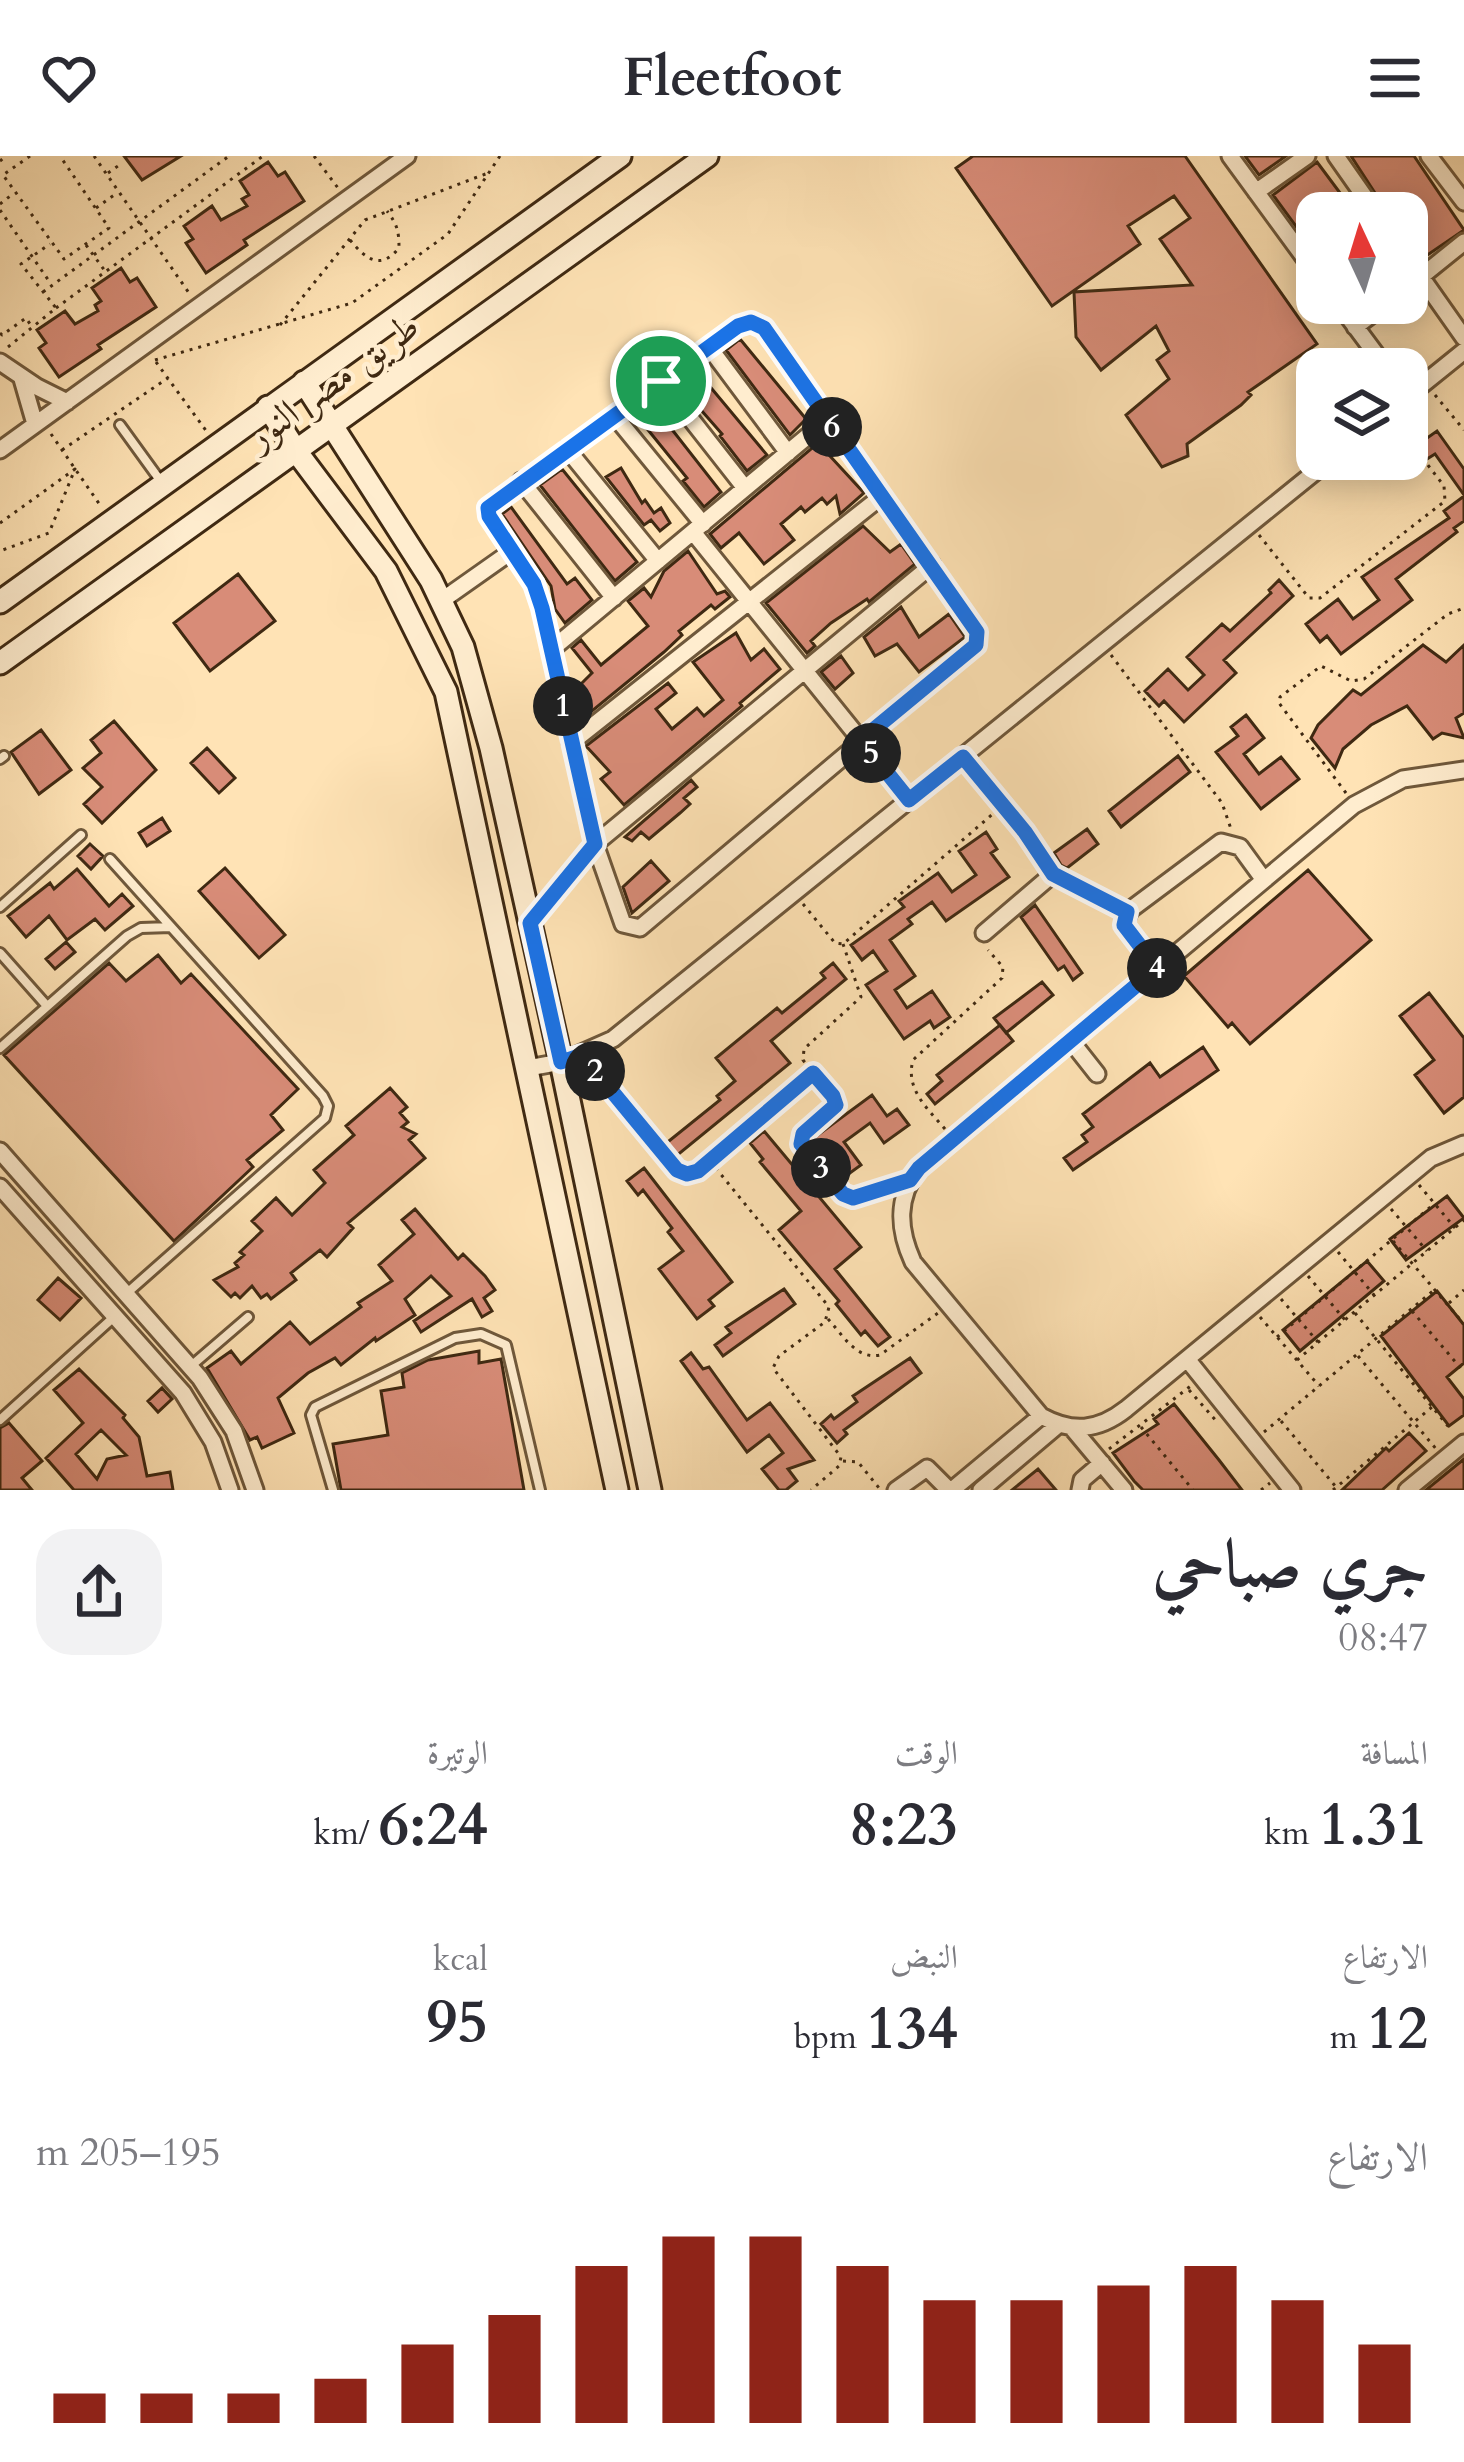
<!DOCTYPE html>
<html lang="ar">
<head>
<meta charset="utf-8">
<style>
  body { margin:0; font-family:Cardo,Amiri,serif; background:#f2f2f3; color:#2b2b33; direction:rtl; height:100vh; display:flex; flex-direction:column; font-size:45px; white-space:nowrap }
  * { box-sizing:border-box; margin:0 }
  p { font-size:39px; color:#7c7c81 }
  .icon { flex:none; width:66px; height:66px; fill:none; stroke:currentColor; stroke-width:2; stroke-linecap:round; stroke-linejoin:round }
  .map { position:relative; height:1334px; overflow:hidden; direction:ltr }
  .panel { display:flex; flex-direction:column; background:#fff; flex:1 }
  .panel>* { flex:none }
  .needle { width:78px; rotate:356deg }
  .controls { position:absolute; left:1296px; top:36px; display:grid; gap:24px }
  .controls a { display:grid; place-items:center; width:132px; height:132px; border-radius:24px; background:#fff; box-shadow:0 6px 30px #0003; font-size:60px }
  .pin { position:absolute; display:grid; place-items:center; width:102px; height:102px; color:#fff; margin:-51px; border:6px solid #fff; border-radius:50%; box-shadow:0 3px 12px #0007 }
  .km { position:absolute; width:60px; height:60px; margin:-30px; border-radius:50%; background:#222; color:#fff; font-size:33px; line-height:60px; text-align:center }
  .round { display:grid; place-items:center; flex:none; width:126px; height:126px; border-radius:36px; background:#f2f2f3 }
  .summary { display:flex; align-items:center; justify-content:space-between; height:204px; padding:0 36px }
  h1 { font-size:66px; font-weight:800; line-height:90px }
  .figures { display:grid; grid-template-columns:repeat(3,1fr); gap:18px; height:204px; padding:12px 36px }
  .figures div { display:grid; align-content:center }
  .figures b { font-size:60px; font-weight:800 }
  .figures small { font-size:33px; font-weight:400 }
  .figures p { font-size:33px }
  .chart { height:336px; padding:24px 36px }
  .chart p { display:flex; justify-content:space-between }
  .chart svg { width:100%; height:216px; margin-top:12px; stroke:#8f2418; stroke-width:6 }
  header { display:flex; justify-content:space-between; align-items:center; height:156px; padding:0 36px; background:#fff; font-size:54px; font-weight:800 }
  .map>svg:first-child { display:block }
  .building { fill:#d88c78; stroke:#3f2912; stroke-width:3; fill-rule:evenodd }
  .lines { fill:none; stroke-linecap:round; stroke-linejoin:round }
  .lane-casing { stroke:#6f583b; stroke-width:14 }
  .street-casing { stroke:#6f583b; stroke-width:21 }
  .secondary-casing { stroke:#3f2912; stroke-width:27 }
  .path { stroke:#3f2912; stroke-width:3; stroke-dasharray:3 6; stroke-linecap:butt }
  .lane { stroke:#ffedcf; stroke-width:8 }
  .street { stroke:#ffedcf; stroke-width:15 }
  .secondary { stroke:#ffedcf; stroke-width:21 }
  .route-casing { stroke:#fff; stroke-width:24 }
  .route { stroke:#1a73e8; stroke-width:15 }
  .labels { text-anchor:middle; stroke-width:9; stroke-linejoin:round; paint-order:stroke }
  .street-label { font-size:39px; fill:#3f2912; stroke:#ffedcf }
</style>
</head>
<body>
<header><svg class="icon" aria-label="menu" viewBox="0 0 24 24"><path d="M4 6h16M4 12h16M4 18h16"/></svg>Fleetfoot<svg class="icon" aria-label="heart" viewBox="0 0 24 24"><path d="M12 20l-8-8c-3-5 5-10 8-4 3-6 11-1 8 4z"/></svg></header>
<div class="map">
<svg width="1464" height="1334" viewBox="0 0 1464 1334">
  <rect width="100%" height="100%" fill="#ffe3b5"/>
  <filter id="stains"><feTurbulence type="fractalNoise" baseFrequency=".00167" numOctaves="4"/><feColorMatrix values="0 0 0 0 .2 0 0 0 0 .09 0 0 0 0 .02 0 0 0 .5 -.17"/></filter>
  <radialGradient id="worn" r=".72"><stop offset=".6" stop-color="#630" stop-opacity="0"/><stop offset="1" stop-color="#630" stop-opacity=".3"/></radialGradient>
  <path class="building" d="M124,0h57l-39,24z
    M973,0h212l132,188 -69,48 3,3 -10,10 -54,39 1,12 -26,11 -36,-52 43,-36 -12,-19 12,-9 -13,-25 -55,44 -25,-33 -2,-45 118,-7 -32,-46 30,-21 -16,-22 -46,30 12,18 -88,62 -96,-138z
    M1245,0h41l-27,19z
    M1351,0h63l50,74 -41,28 -16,-13v-32h-19z
    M268,6l10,14 7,-4 19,29 -60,39 3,5 -41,28 -20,-30 7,-4 -9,-13 28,-20 9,14 26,-14 -5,-7 7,-4 -9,-14z
    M1317,6l38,51h-38v42l-44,-60z
    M121,112l9,14 7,-4 19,29 -58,38 3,4 -42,28 -20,-29 7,-5 -9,-13 28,-19 10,13 23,-13 -3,-6 6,-4 -9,-13z
    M740,183l66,80 -16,16 -64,-85z
    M697,215l70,84 -20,16 -27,-35 2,-2 -42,-48z
    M652,248l69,88 -17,15 -21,-26 4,-3 -51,-63z
    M1437,275l27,38v26l-29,-41 -8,5 -10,-14z
    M818,287l46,50 -24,21 -4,-18 -9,8 -5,-6 -17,14 -4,-5 -20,17 13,16 -30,24 -25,-31 -18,15 -11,-14z
    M621,312l21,35 3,-3 9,13 7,-5 9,15 -10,8 -9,-11 -7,5 -38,-48z
    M562,313l75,93 -22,19 -75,-96z
    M1464,340v25l-10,7 3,4 -61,47 16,21 -71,54 -14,-18 -7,6 -14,-18 32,-25 15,20 26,-19 -17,-23 87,-59 -5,-7z
    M511,351l56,77 8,-6 17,22 -27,23 -10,-14 -4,-23 -49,-72z
    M863,370l27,26 11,-8 14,20 -46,38 -2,-3 -36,24 -20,18 4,5 -8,7 -41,-50z
    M688,395l29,43 8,-3 5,6 -15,12 -4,-4 -32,26 3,4 -18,17 -83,68 -8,-28 19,-19 -20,-25 9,-8 20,25 47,-39 -20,-25 16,-13 7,9 13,-26z
    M238,418l37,47 -65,50 -36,-48z
    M1279,424l14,16 -69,64 12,13 -52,49 -20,-21 -5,5 -14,-15 23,-22 20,21 16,-15 -17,-18 35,-33 8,7 41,-38 -2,-3z
    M901,451l18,30 30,-23 16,23 -46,35 -22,-28 -22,12 -11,-19z
    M736,477l15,27 13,-11 16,20 -40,34 2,3 -118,99 -23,-26 9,-7 -24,-26 82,-63 8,10 -20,16 16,20 25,-21 7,8 19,-16 -30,-38z
    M1423,489l23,17 18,-17v68l-8,5 8,20 -22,-5 -9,6 -26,-33 -36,19 -28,24 -8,19 -24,-30 7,-13 35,-35 8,5z
    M841,500l12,17 -18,16 -14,-17z
    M1246,559l18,23 -20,16 15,20 22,-17 18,22 -38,30 -45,-57 22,-16 -7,-9z
    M114,565l42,49 -54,53 -18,-19 18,-17 -19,-19 18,-15 -10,-13z
    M41,574l30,40 -32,24 -28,-42z
    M207,592l28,30 -16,15 -28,-30z
    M1178,600l12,16 -69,55 -12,-16z
    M691,624l6,7 -13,11 6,6 -10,9 -31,26 -8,-7 -9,9 -7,-4z
    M162,662l8,13 -23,15 -8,-13z
    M1087,673l11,15 -31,24 -6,-3 -7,-12z
    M986,676l11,17 -6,4 18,24 -63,44 -14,-19 -24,17 4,5 -22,16 25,36 -20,14 12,18 25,-17 18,26 -16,11 -4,-7 -26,18 -38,-54 21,-14 -14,-20 -11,9 -11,-15 53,-38 -5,-6 39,-28 14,19 24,-17 -17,-24z
    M90,688l13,12 -12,13 -13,-13z
    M651,705l18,20 -37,32 -9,-26z
    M225,712l60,67 -26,23 -60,-67z
    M77,713l32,37 13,-12 11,12 -28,24 -10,-11 -28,21 -18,-24 -23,21 -18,-21 42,-33 4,6z
    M1308,714l63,70 -121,104 -18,-21 -4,4 -44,-51z
    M1035,749l47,68 -9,7 -9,-14 -6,4 -37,-53z
    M66,786l9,10 -20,17 -9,-10z
    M158,799l23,28 10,-9 107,115 -27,26 12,15 -36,30 6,7 -79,74 -170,-186 105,-92 17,18z
    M833,807l13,16 -75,62 19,22 -115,94 -11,-12 56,-45 -3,-4 18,-15 -19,-23 61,-50 5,5 43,-35 -4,-5z
    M1042,826l11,13 -47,38 -12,-15z
    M1429,837l35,45v59l-20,16 -29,-38 19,-15 -34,-44z
    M1000,869l13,16 -78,63 -8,-10 15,-13 -5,-6z
    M1203,891l15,23 -145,100 -9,-12 23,-16 -5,-7 11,-8 -10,-13 67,-51 10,14z
    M390,932l17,19 -7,6 8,9 -6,5 14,7 -7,6 16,18 -77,65 5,5 -26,29 -7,-7 -29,23 5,7 -25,19 -4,-5 -6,4 -9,-12 -12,12 -5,-5 -4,4 -17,-17 24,-13 -3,-4 9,-8 -4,-3 22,-21 -10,-10 24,-23 16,17 33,-32 -11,-13 40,-35 -8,-9z
    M872,939l15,21 10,-7 12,16 -25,18 -14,-20 -26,19 17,23 -25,18 -25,-43z
    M764,975l97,116 -26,22 55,68 -12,9 -13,-15 -4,4 -25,-31 3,-3 -60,-71 22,-19 -41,-49 3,-3 -13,-16z
    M644,1012l88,114 -23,18 5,6 -17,13 -38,-50 24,-18 -15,-19 4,-4 -29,-38 -5,5 -11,-14z
    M1447,1040l17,22 -58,42 -16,-21z
    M415,1053l43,50 5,-5 22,22 10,14 -11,8 8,13 -10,6 -10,-18 -51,33 -7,-11 37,-25 -20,-20 -26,23 10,16 -39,26 -1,-3 -34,27 -6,-7 -27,15 -30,25 16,35 -32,15 -5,-11 -7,3 -43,-72 24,-17 10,13 49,-42 20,22 51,-37 -3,-4 34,-22 -13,-16 35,-31 -12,-14z
    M1367,1105l17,20 -84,70 -17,-21z
    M58,1122l23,20 -21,22 -22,-20z
    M784,1133l11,15 -72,52 -8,-11 16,-12 -5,-6z
    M1437,1135l27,34v38l-17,14 17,22v16l-15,11 -68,-90z
    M479,1195v12l22,-4 23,131h-183l-8,-46 55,-9 -7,-44 23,-4 -2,-14 26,-13z
    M691,1197l12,16 6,-2 38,53 23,-17 44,57 -26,9 9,12 -11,9h-7l-17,-21 21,-16 -14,-18 -22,17 -66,-91z
    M910,1202l11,15 -77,57 3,4 -10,9 -16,-19 10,-9 3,4 23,-17 -4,-6z
    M79,1213l46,46 -2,3 16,19 8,39 23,-4 3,18h-99l-28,-32 37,-35 -29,-33zM101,1274l25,25 -19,4 -10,20 -21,-25z
    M162,1232l10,11 -14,13 -10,-11z
    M1174,1248l45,56 23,30h-99l-9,-9 -21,-28 45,-29 -4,-5z
    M9,1267l33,38 -20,17 10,12h-32v-62z
    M1409,1277l17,18 -44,39h-40l44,-42 3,3z
    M1464,1303v31h-38z
    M1038,1313l18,21h-44z"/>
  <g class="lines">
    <g class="lane-casing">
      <path id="lane" d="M120,269l42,58
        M0,603l4,-3
        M110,703l213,237 5,10 -3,12 -198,175
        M0,751l81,-72
        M0,797l47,53
        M0,892l127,-112 14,-8 30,-1
        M191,1210l57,-49
        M0,1264l114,-103
        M333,1334l-22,-75 4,-8 140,-69 26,-4 25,11 34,145"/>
    </g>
    <g class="street-casing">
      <path id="street" d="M1230,0l87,119
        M1336,0l40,57
        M1429,0l35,46
        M1256,36l51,-36
        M1407,101l57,81
        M1407,132l57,-46
        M1338,147l49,66
        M751,167l13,5 213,304 -1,13 -336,283 -17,-4 -28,-80 -53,-236 -8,-24 -45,-68 -1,-8 250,-182z
        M1355,171l32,-24
        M709,191l79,106
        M0,206l37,25 30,15
        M22,223l13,45
        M661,225l84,107
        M1407,241l57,-46
        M614,259l89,109
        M567,293l91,112
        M0,294l407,-294
        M521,325l93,117
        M693,376l216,268
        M441,445l71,-50
        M552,493l275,-229
        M571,587l311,-247
        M1464,614l-61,9 -49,26 -435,363c-23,30 -21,61 -6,94l128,154c31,17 57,15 85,-7l305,-251 33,-14
        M1025,676l28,42 74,38
        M530,767l65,-79 337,-279
        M984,777l69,-59
        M1157,812l-33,-43 6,-15 91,-68 19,5 24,33
        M1071,885l26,33
        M528,912l33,-6 52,-23 718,-580
        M0,995l200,227 34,53 21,59
        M0,1031l183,206 30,49 17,48
        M1187,1203l105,131
        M1073,1273l51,61
        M896,1334l31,-22 22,22
        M952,1334l89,-74
        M981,1334l77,-65
        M1080,1334l2,-10 20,-17
        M1407,1334l57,-47"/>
    </g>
    <g class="secondary-casing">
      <path id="secondary" d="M304,226l127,198 32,67 28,101 70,314 89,428
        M268,251l28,44 90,120 60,121 171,798
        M0,446l620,-446
        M0,507l707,-507"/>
    </g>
    <path class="path" d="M30,0l-27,19 61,84 45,-31 -49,-72
      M94,0l95,137
      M314,0l24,32
      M0,5l6,-5
      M108,17l10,-7
      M0,48l14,-11
      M96,52l21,-15
      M0,54l51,74
      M350,84c16,19 30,31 49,8 0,-17 -2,-24 -12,-37
      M86,89l19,26
      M43,136l186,-136
      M56,152l207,-152
      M280,169l85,-105 123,-47
      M0,177l2,2 24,-17 4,6
      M8,191l48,-39 -35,-44 29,-20
      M155,204l197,-57 96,-69 52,-78
      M156,206l51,70
      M1435,239l29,35
      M51,278l49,71
      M62,294l106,-72
      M0,367l75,-54 -26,64 -49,18
      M1259,379l50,63h11l125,-97 -1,-15 -37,-48
      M1111,499l111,148 9,26
      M972,611l43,53
      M1346,637l-67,-90 1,-6 41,-31 30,15 13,-2 84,-65 16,-6
      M803,748l32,39 8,1 160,-139
      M843,788l18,53 -57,52 -1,11 33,42 -1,6 -35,33 47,56 47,-12
      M591,909l86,105 10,5 11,-4 114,-97
      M945,973c-18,-21 -40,-40 -32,-69l89,-82 1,-11 -15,-17
      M710,1005l119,146 -4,15 -46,34 -6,12 68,89 -2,9 -28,24
      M1419,1029l36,43
      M1391,1053l36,42
      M1393,1085l71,83
      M1338,1096l36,43
      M1308,1120l37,44
      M1281,1143l37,43
      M1449,1147l15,-13
      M1412,1155l52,61
      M1355,1157l97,118
      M1260,1161l59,69
      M828,1163c15,16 28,41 52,36l58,-42
      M1277,1181l157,-133
      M1358,1200l79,94
      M1297,1204l167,-140
      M1189,1234l29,33
      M1281,1265l55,66
      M1141,1271l52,63
      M1264,1276l170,-142
      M1109,1293l83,-64
      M843,1305l15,1 21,26
      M1261,1334l9,-7
      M1333,1334l99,-83"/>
    <use href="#lane" class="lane"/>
    <use href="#street" class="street"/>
    <use href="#secondary" class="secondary"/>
  </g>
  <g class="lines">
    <g class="route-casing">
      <path id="route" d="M751,166l13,6 213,304 -1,13 -115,95 48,60 54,-43 62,75 28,42 74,38 -3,13 33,43 -238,200 -9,12 -57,18 -10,-4 -42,-50 2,-10 33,-29 -3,-9 -20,-23 -115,98 -11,3 -10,-4 -95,-115 -21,7 -31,-139 65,-79 -53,-236 -8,-24 -45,-68 -1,-8 250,-182z"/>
    </g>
    <use href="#route" class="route"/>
  </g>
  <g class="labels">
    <g class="street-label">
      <text transform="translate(332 224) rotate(-36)" y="14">طريق مصر النور</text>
    </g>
  </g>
  <rect width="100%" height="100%" filter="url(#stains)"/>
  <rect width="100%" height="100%" fill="url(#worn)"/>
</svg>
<div class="controls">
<a><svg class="needle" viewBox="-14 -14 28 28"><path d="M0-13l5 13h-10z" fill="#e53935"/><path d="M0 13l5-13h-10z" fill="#7c7c81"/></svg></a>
<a><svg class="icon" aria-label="layers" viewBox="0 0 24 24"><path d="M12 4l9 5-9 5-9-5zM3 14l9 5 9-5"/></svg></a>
</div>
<div class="pin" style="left:661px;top:225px;background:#1e9e55"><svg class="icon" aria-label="arrive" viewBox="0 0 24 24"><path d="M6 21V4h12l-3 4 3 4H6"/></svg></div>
<b class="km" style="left:563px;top:550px">1</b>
<b class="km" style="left:595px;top:915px">2</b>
<b class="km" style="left:821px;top:1012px">3</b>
<b class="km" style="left:1157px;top:812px">4</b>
<b class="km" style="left:871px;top:597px">5</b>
<b class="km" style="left:832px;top:271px">6</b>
</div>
<section class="panel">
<div class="summary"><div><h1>جري صباحي</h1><p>08:47</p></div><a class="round"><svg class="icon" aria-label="share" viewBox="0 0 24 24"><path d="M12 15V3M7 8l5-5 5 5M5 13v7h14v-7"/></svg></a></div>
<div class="figures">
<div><p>المسافة</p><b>1.31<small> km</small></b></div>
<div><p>الوقت</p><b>8:23</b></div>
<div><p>الوتيرة</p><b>6:24<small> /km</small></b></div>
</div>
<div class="figures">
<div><p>الارتفاع</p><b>12<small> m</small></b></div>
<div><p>النبض</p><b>134<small> bpm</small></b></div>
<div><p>kcal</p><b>95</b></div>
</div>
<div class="chart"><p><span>الارتفاع</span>195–205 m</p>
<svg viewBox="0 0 160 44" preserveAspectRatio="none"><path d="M5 44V38M15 44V38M25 44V38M35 44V35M45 44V28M55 44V22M65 44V12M75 44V6M85 44V6M95 44V12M105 44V19M115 44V19M125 44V16M135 44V12M145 44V19M155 44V28"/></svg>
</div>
</section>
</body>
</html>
